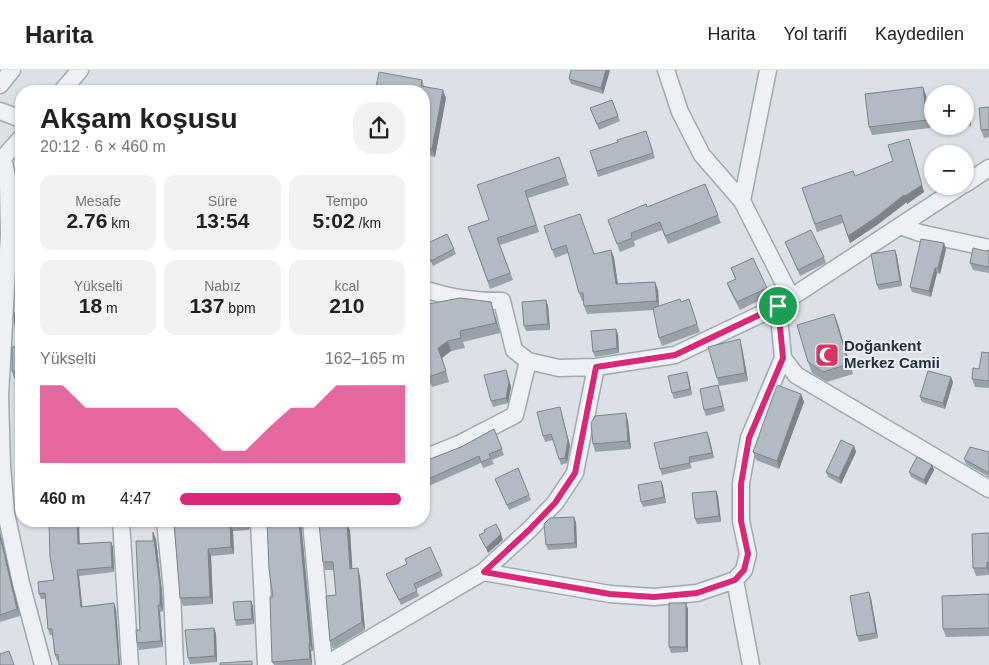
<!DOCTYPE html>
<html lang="tr">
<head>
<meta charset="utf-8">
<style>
  body { margin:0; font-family:Arial,sans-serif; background:#f2f2f2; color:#222; height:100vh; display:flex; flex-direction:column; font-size:19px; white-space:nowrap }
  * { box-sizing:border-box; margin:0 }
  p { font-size:16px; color:#767676 }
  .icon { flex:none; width:28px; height:28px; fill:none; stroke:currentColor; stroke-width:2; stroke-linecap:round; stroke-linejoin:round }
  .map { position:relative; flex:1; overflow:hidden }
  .panel { position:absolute; left:15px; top:15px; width:415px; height:442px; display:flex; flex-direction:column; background:#fff; border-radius:20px; box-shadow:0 1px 4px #0004 }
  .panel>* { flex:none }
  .tools { position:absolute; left:924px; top:15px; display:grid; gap:10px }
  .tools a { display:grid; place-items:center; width:50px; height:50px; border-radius:50%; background:#fff; box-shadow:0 1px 4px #0004; font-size:25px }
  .pin { position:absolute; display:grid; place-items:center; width:42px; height:42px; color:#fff; margin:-21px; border:2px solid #fff; border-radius:50%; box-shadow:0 1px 5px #0007 }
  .round { display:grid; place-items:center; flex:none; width:52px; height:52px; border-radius:20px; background:#f2f2f2 }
  .headline { display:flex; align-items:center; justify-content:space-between; height:85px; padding:0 25px }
  h1 { font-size:28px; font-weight:600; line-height:38px }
  .metrics { display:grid; grid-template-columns:repeat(3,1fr); gap:8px; height:85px; padding:5px 25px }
  .metrics div { display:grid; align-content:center; border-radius:12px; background:#f2f2f2; text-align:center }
  .metrics b { font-size:21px; font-weight:600 }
  .metrics small { font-size:14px; font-weight:400 }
  .metrics p { font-size:14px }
  .chart { height:140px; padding:10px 25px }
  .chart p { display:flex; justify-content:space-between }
  .chart svg { width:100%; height:90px; margin-top:5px; fill:#db2777; opacity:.7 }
  ul { padding:0 25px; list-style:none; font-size:16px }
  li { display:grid; grid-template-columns:80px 60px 1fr; align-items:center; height:38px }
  li i { height:12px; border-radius:6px; background:#db2777 }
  header { display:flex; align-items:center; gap:30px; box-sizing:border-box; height:70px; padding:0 25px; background:#fff; border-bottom:1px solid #e0e0e0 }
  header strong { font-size:24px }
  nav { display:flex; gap:28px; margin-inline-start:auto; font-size:18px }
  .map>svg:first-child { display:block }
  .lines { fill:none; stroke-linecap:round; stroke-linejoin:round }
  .street-casing { stroke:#a0a8b0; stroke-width:19 }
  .street { stroke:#edf1f5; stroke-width:16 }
  .wall { fill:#99a1a9 }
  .shaded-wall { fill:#7d8389 }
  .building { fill:#b2bbc4; stroke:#7d8389 }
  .route-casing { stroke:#fff; stroke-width:10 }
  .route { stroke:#db2777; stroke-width:6 }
  .labels { text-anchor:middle; stroke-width:4; stroke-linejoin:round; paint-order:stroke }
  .poi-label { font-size:15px; font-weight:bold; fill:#24303d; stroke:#eaeff4; text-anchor:start }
</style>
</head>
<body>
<header>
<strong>Harita</strong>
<nav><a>Harita</a><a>Yol tarifi</a><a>Kaydedilen</a></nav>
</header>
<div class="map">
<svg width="989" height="595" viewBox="0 0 989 595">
  <rect width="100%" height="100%" fill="#dbe1e6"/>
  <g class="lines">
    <g class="street-casing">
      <path id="street" d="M666,0l14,42 22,43 40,46 49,96
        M0,15l12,-15
        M62,21l18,-21
        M0,41l21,8
        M21,68l-18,20 5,23 1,54 -9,161 2,70 4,47 15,70 22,82
        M965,114l24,-16
        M742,131l26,-131
        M900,156l20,7 69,15
        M424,219c28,9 48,12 78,12l12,49 14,11 31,7 37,-1 79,-12 103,-49 183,-120
        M778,236l5,52 13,17 193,114
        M424,388l35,-14 56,-29 13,-54
        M121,451l9,144
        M165,451l7,70 3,74
        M259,451l7,144
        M311,451l13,144
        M483,502l127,22 44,3 43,-4 38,-13 9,-10 4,-16 -7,-33v-38l8,-45 34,-80
        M735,510l16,85
        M325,595l158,-93 46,-42 26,-27 20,-30 21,-106"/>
    </g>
    <use href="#street" class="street"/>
  </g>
  <path class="wall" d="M571,0h39l-7,24 -32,-10 -2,-5z
    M422,10l2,6 22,12 -11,59 -11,-3v-63h-46l-2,-4z
    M965,24l3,3 3,29h-6z
    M926,25l4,33 -58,7 -3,-8z
    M612,30l8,21 -21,9 -9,-22z
    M989,37v30l-5,1 -3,-8z
    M646,61l9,27 -57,19 -8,-26 28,-9z
    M909,69l15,53 -17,12v-2l-30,23 -27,18 -7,-20 -26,9 -15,-44 53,-12 38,-15z
    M559,87l10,28 -41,13 11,34 -39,13 13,35 -23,9 -22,-62 21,-7z
    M705,114l16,39 -53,21 -6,-14 -28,11 1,5 -15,6 -12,-32 39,-13z
    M544,156l50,28 17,-4 3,8 4,26 37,-2 3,8 1,16 22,-4 8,-3 11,33 -38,14 -3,-8 -5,-28 -67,4 -3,-8v-5h-2l-3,-8 -11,-40 -13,5z
    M785,172l39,15 2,6 -26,13z
    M944,173l2,6 -6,25 -3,-1 -6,24 -19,-5 -2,-5z
    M424,178l30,1 2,5 -23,12z
    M895,180l2,6 5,30 -23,4 -2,-5z
    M989,180v23l-16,-3 -3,-7 15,-12z
    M731,198l36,20 3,7 -30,15 -10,-19 -3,-8 8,-4z
    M21,206v102h-7l-2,-7 5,-24 3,-35z
    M429,234l65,8 6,21 -37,9 2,6 -14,3 -9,7 7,24 -17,5 -4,-10z
    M548,235l2,25 -24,1 -2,-5z
    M834,244l19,60 -26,8 -15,-9 -4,-11z
    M616,259l2,5 1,19 -24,4 -2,-5z
    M742,277l6,34 -29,5 -2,-8z
    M989,283v35l-14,-1 -3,-8 7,-10z
    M687,302l5,23 -18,4 -2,-6z
    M508,305l3,12 -3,16 -15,4 -2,-6z
    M953,312l-8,27 -23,-7 -2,-5z
    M720,320l5,21 -19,5 -2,-6z
    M801,324l3,8 -25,67 -23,-9 -3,-8z
    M560,337l10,39 -3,17 -6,2 -8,-25 -8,2 -2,-6z
    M628,351l3,28 -36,3 -2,-8z
    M494,359l10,26 -12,5 2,4 -11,4 -2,-5 -57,25v-27h1l36,-14z
    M709,367l5,21 -24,5 2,5 -30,7 -2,-6z
    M854,376l2,6 -15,32 -13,-7 -2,-5z
    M989,382v25l-23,-13 -2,-5z
    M932,395l2,5 -8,15 -15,-8 -2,-5z
    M495,409l34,16 2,5 -22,10z
    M661,411l2,5 3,17 -23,4 -2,-5z
    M716,421l2,5 3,26 -24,2 -2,-5z
    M174,451h76l-1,9 -16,1 1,23 -23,2 2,48 -30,2 -3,-8z
    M60,452l20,22 31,-2 2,5 1,25 -35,4 3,31 34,2 4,56h-61v-5l-2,1 -2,-6 -2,-20h-3l-2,-6 -3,-30h-4l-2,-5 15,-14z
    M301,452l12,129h-2l1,14h-38l-2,-3 1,-65z
    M576,452l1,26 -29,2 -2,-5z
    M347,453l3,8 2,38 8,7 5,54 -32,19 -3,-8 6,-46 -2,-25h-9l-2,-8z
    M0,462l20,84 -20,6z
    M989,463v42l-13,1 -3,-8z
    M156,469l6,53 1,19 -3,1 3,35 -24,3 -2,-7 3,-13 13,-89z
    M441,501l2,5 -27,13 3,7 -18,9 -15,-31z
    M989,524v42l-43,1 -3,-8z
    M871,528l7,40 -19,4 -2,-6z
    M251,531l2,5 1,18 -18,2 -1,-6z
    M688,539v43l-17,1 -2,-6z
    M216,563l1,29 -27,2 -2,-6z"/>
  <path class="shaded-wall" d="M606,0h4l-7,24 -2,-6z
    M923,17l3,8 4,33 -3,-8z
    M443,20l3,8 -11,59 -3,-8z
    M966,22l2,5 3,29 -2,-6z
    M909,69l15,53 -17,12v-2l-30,23 -27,18 -2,-7z
    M944,173l2,6 -6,25 -2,-6z
    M611,180l3,8 5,34 -3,-8z
    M895,180l2,6 5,30 -2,-5z
    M935,198l2,5 -6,24 -2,-6z
    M655,212l3,8 1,19 -2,-8z
    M546,230l2,5 2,25 -2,-6z
    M491,232l3,10 6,21 -4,-10z
    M834,244l4,10 15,50 -4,-10z
    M616,259l2,5 1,19 -2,-5z
    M740,269l2,8 6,34 -3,-8z
    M448,271l3,10 -9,7 7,24 -11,-34z
    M506,300l5,17 -3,16 -2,-5z
    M687,302l2,6 3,17 -2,-6z
    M951,307l2,5 -8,27 -2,-6z
    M801,324l3,8 -25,67 -2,-8z
    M560,337l10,39 -3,17 -2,-5z
    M626,343l2,8 3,28 -3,-8z
    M707,362l2,5 5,21 -2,-5z
    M854,376l2,6 -15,32 -2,-6z
    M932,395l2,5 -8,15 -2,-5z
    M661,411l2,5 3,17 -2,-6z
    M716,421l2,5 3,26 -2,-6z
    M574,447l2,5 1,26 -2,-5z
    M77,451h2l1,29 -2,-6z
    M247,451h3l-1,9 -2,-7z
    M299,451h2l12,130 -3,-7z
    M347,453l3,8 3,46 -3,-8z
    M230,454l3,7 1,23 -3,-7z
    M0,462l20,84 -3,-7 -17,-73z
    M153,462l3,7 6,53 1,19 -3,-6z
    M501,464l2,6 -15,13 -2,-5z
    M111,472l2,5 1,25 -2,-5z
    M208,479l3,7 2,48 -3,-7z
    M987,492l2,7v4l-2,-5z
    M358,498l2,8 5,54 -3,-8z
    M77,500l2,6 4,36 -2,-5z
    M869,522l2,6 7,40 -2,-5z
    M251,531l2,5 1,18 -2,-5z
    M114,533l2,6 4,56h-1l-1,-5z
    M686,533l2,6v43l-2,-5z
    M158,535l2,7 3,35 -2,-6z
    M214,558l2,5 1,29 -2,-6z
    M309,574l2,7 1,14 -2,-6z"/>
  <path class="building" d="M571,0h35l-5,18 -32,-9z
    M379,2l43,8 -1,6 22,4 -11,59 -8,-2v-56h-23l-25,-4z
    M923,17l4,33 -58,7 -4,-33z
    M966,22l3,28 -4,1v-27h-14v-1z
    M612,30l6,16 -21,8 -7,-16z
    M989,37v22l-8,1 -2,-22z
    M646,61l7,22 -56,18 -7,-20 28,-9 -1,-2z
    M909,69l13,46 -17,11 -1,-1 -29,23 -27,18 -7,-21 -26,9 -13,-36 51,-17 2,5 38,-15 -5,-16z
    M559,87l7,20 -41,14 11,34 -39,13 13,35 -22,8 -20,-54 21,-7 -12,-35z
    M705,114l13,31 -53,21 -5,-14 -29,11 1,5 -15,6 -9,-24 38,-16 1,3z
    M580,144l14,40 17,-4 5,34 39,-2 2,19 -73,5 -1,-13h-4l-13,-48 -14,5 -8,-24z
    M811,160l13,27 -26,13 -13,-28z
    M447,164l7,15 -23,12 -7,-14v-2z
    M921,169l23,4 -6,25h-3l-6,23 -19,-4z
    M973,178l12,3 4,-1v17l-19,-4z
    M895,180l5,31 -23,4 -6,-31z
    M753,188l14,30 -30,14 -10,-19 9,-4 -5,-11z
    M21,206v95h-9v-24h5l-3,-34 6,-1 -4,-35z
    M460,228l31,4 5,21 -36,8 1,7 -13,3 -10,7 8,23 -18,6 -4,-16v-59l5,2z
    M680,229l1,3 8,-3 8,25 -38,14 -6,-30z
    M546,230l2,24 -24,2 -2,-24z
    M834,244l15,50 -26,8 -15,-10 -11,-37z
    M616,259l1,19 -24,4 -2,-21z
    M740,269l5,34 -28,5 -9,-31z
    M982,282l7,1v28l-17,-2 1,-11 6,1z
    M506,300l3,12 -3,16 -15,3 -7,-26z
    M928,301l23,6 -8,26 -23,-6z
    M687,302l3,17 -18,4 -4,-17z
    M718,315l5,21 -19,4 -4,-21z
    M777,315l24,9 -24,67 -24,-9z
    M560,337l8,33 -3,18 -6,1 -8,-25 -8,2 -6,-24z
    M626,343l2,28 -35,3 -2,-21 4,-7z
    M494,359l8,20 -13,5 2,4 -10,4 -2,-6 -55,25v-20h1l36,-14z
    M707,362l5,21 -23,4 1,6 -30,6 -6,-26z
    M841,370l13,6 -15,32 -13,-6z
    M970,377l19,5v21l-25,-14z
    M917,387l15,8 -8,15 -15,-8z
    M518,398l11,27 -22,10 -12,-26z
    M661,411l3,16 -23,5 -3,-17z
    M716,421l3,25 -24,3 -3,-26z
    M574,447l1,26 -29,2 -2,-21 6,-6z
    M60,451h17l1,23 33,-2 1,25 -35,3 4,37 33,-4 5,62h-60l-1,-11 -3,1 -3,-26h-4l-3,-36 -6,1 -1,-12 16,-2 -4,-23 -1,-34 11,-1z
    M174,451h73v2l-17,1 1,23 -23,2 2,48 -30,1z
    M267,451h32l11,123h-1l1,15 -38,3 -2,-65h3l-4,-28z
    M347,453l3,46 8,-1 4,54 -32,19 -4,-45 10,-1 -3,-33h-10l-4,-38z
    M496,454l5,10 -15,14 -7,-13 6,-3 -1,-2z
    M153,462l7,53v20h-2l3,36 -24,2 -1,-13h4l-4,-89h17z
    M989,463v30l-2,-1v6h-14l-1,-34z
    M0,466l17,73 -17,6z
    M430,477l11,24 -27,13 3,7 -18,9 -13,-26 21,-10 -2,-5z
    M869,522l7,41 -19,3 -7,-40z
    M989,524v34l-46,1 -1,-33z
    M251,531l1,18 -17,1 -2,-18z
    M669,533h17v44h-17z
    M214,558l1,28 -27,2 -3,-28z
    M9,581l5,14h-14v-11z
    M252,591v4h-32v-2z"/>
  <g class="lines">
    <g class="route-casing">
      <path id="route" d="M778,236l5,52 -34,80 -8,46v37l7,33 -4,16 -9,10 -38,13 -43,4 -44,-3 -126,-22 45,-42 26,-27 20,-30 21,-106 79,-12z"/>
    </g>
    <use href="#route" class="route"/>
  </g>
  <defs>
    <g id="mosque-square" transform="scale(1.25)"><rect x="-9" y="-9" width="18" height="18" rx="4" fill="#d73561" stroke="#eaeff4"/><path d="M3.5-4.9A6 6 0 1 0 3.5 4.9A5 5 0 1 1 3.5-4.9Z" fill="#fff"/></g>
  </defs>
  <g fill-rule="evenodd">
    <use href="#mosque-square" x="827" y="285"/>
  </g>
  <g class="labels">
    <g class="poi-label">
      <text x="844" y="281">Doğankent<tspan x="844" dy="17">Merkez Camii</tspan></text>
    </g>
  </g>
</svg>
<div class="tools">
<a>+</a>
<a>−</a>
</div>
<div class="pin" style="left:778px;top:236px;background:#1e9e55"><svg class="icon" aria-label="arrive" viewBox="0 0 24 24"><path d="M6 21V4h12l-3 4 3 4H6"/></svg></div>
<section class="panel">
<div class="headline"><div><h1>Akşam koşusu</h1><p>20:12 · 6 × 460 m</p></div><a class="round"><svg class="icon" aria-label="share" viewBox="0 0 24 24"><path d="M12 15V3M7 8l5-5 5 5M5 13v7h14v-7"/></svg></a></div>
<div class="metrics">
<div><p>Mesafe</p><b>2.76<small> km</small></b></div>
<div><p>Süre</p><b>13:54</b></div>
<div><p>Tempo</p><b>5:02<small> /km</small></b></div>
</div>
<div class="metrics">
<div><p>Yükselti</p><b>18<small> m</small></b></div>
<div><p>Nabız</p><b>137<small> bpm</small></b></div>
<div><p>kcal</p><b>210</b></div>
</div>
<div class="chart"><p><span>Yükselti</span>162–165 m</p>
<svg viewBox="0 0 160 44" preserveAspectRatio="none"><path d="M0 44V6L10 6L20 17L30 17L40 17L50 17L60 17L70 27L80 38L90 38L100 27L110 17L120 17L130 6L140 6L150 6L160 6V44z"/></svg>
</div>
<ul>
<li><b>460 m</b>4:47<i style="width:98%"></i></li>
</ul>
</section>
</div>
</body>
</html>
